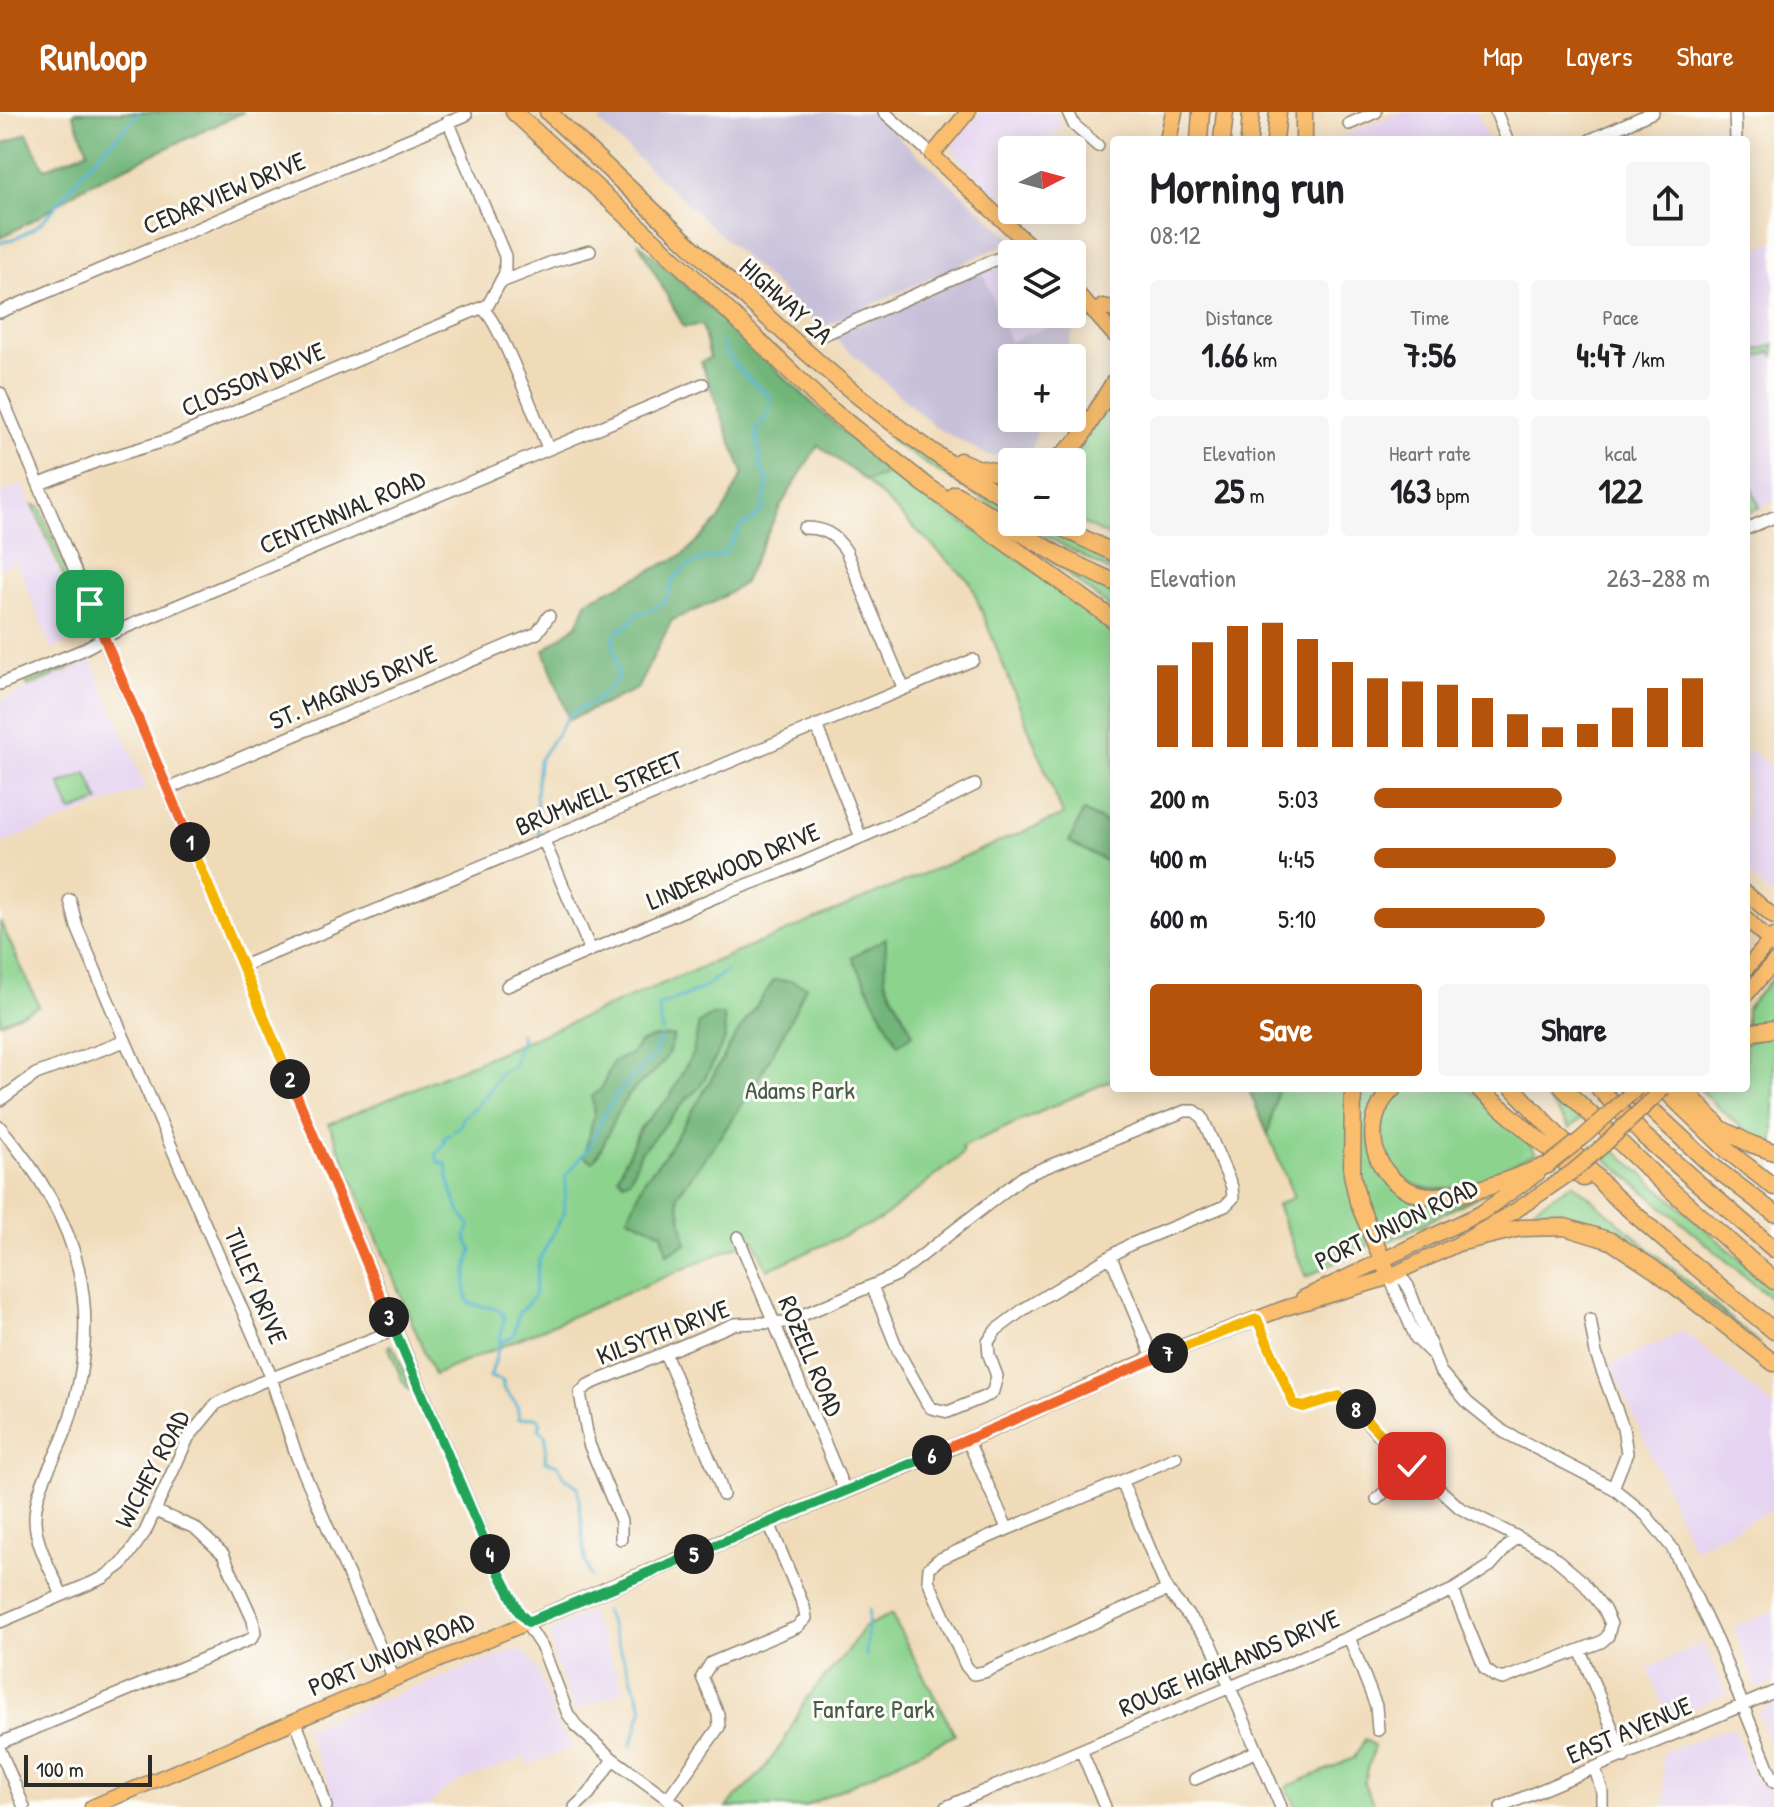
<!DOCTYPE html>
<html lang="en">
<head>
<meta charset="utf-8">
<style>
  body { margin:0; font-family:"Patrick Hand",sans-serif; background:#f6f6f6; color:#202124; height:100vh; display:flex; flex-direction:column; font-size:30px; white-space:nowrap }
  * { box-sizing:border-box; margin:0 }
  p { font-size:26px; color:#757577 }
  .icon { flex:none; width:44px; height:44px; fill:none; stroke:currentColor; stroke-width:2; stroke-linecap:round; stroke-linejoin:round }
  .map { position:relative; flex:1; overflow:hidden }
  .drawer { position:absolute; left:1110px; top:24px; width:640px; height:956px; display:flex; flex-direction:column; background:#fff; border-radius:8px; box-shadow:0 4px 20px #0003 }
  .drawer>* { flex:none }
  .needle { width:52px; rotate:84deg }
  .tools { position:absolute; left:998px; top:24px; display:grid; gap:16px }
  .tools a { display:grid; place-items:center; width:88px; height:88px; border-radius:8px; background:#fff; box-shadow:0 4px 20px #0003; font-size:40px }
  .scale { position:absolute; left:24px; bottom:20px; width:128px; box-sizing:border-box; padding-left:8px; border:4px solid #2b2b2b; border-top:0; font-size:22px; line-height:28px; white-space:nowrap; color:#2b2b2b; -webkit-text-stroke:6px #fdfcf7; paint-order:stroke }
  .pin { position:absolute; display:grid; place-items:center; width:68px; height:68px; color:#fff; margin:-34px; border-radius:16px; box-shadow:0 4px 12px #0006 }
  .km { position:absolute; width:40px; height:40px; margin:-20px; border-radius:50%; background:#222; color:#fff; font-size:22px; line-height:40px; text-align:center }
  .round { display:grid; place-items:center; flex:none; width:84px; height:84px; border-radius:8px; background:#f6f6f6 }
  .headline { display:flex; align-items:center; justify-content:space-between; height:136px; padding:0 40px }
  h1 { font-size:44px; font-weight:800; line-height:60px }
  .stats { display:grid; grid-template-columns:repeat(3,1fr); gap:12px; height:136px; padding:8px 40px }
  .stats div { display:grid; align-content:center; border-radius:8px; background:#f6f6f6; text-align:center }
  .stats b { font-size:34px; font-weight:800 }
  .stats small { font-size:22px; font-weight:400 }
  .stats p { font-size:22px }
  .chart { height:224px; padding:16px 40px }
  .chart p { display:flex; justify-content:space-between }
  .chart svg { width:100%; height:144px; margin-top:8px; stroke:#b45309; stroke-width:6 }
  .primary-button { display:flex; gap:16px; margin-top:auto; padding:16px 40px }
  .primary-button a { flex:1; height:92px; border-radius:8px; background:#b45309; color:#fff; font-size:32px; font-weight:800; line-height:92px; text-align:center }
  .primary-button a+a { background:#f6f6f6; color:#202124 }
  ul { padding:0 40px; list-style:none; font-size:26px }
  li { display:grid; grid-template-columns:128px 96px 1fr; align-items:center; height:60px }
  li i { height:20px; border-radius:10px; background:#b45309 }
  header { display:flex; align-items:center; gap:48px; box-sizing:border-box; height:112px; padding:0 40px; background:#b45309; color:#fff }
  header strong { font-size:38px }
  nav { display:flex; gap:44px; margin-inline-start:auto; font-size:28px }
  .map>svg:first-child { display:block }
  .built { fill:#e5d3f1 }
  .industrial { fill:#c7c0d9 }
  .green { fill:#8cd38e; stroke:#5c7f5c; stroke-width:2 }
  .forest { fill:#71b579; stroke:#4e7052; stroke-width:2 }
  .lines { fill:none; stroke-linecap:round; stroke-linejoin:round }
  .stream { stroke:#4fb1ce; stroke-width:3 }
  .minor-casing { stroke:#8e8372; stroke-width:14 }
  .major-casing { stroke:#8e8372; stroke-width:17 }
  .highway-casing { stroke:#8e8372; stroke-width:19 }
  .minor { stroke:#fff; stroke-width:11 }
  .major { stroke:#fabe6e; stroke-width:14 }
  .highway { stroke:#fabe6e; stroke-width:16 }
  .major-bridge-casing { stroke:#8e8372; stroke-width:17; stroke-linecap:butt }
  .major-bridge { stroke:#fabe6e; stroke-width:14 }
  .split-1-casing { stroke:#fff; stroke-width:16 }
  .split-2-casing { stroke:#fff; stroke-width:16 }
  .split-3-casing { stroke:#fff; stroke-width:16 }
  .split-4-casing { stroke:#fff; stroke-width:16 }
  .split-5-casing { stroke:#fff; stroke-width:16 }
  .split-6-casing { stroke:#fff; stroke-width:16 }
  .split-7-casing { stroke:#fff; stroke-width:16 }
  .split-8-casing { stroke:#fff; stroke-width:16 }
  .split-9-casing { stroke:#fff; stroke-width:16 }
  .split-1 { stroke:#f0652b; stroke-width:10 }
  .split-2 { stroke:#f5b400; stroke-width:10 }
  .split-3 { stroke:#f0652b; stroke-width:10 }
  .split-4 { stroke:#22a559; stroke-width:10 }
  .split-5 { stroke:#22a559; stroke-width:10 }
  .split-6 { stroke:#22a559; stroke-width:10 }
  .split-7 { stroke:#f0652b; stroke-width:10 }
  .split-8 { stroke:#f5b400; stroke-width:10 }
  .split-9 { stroke:#f5b400; stroke-width:10 }
  .labels { text-anchor:middle; stroke-width:6; stroke-linejoin:round; paint-order:stroke }
  .street-label { font-size:26px; fill:#2b2b2b; stroke:#fdfcf7 }
  .park-label { font-size:26px; fill:#485d49; stroke:#fdfcf7 }
</style>
</head>
<body>
<header>
<strong>Runloop</strong>
<nav><a>Map</a><a>Layers</a><a>Share</a></nav>
</header>
<div class="map">
<svg width="1774" height="1695" viewBox="0 0 1774 1695">
  <rect width="100%" height="100%" fill="#fdfcf7"/>
  <filter id="ink" filterUnits="userSpaceOnUse"><feTurbulence type="fractalNoise" baseFrequency=".0125" numOctaves="2"/><feDisplacementMap in="SourceGraphic" scale="16" xChannelSelector="R" yChannelSelector="G"/><feConvolveMatrix kernelMatrix="1 2 1 2 8 2 1 2 1" color-interpolation-filters="sRGB"/></filter>
  <filter id="wash" filterUnits="userSpaceOnUse"><feTurbulence type="fractalNoise" baseFrequency=".006" numOctaves="4" result="noise"/><feDisplacementMap in="SourceGraphic" scale="32" xChannelSelector="R" yChannelSelector="G"/><feGaussianBlur stdDeviation="1.8" result="paint"/><feColorMatrix in="noise" values="0 0 0 0 0 0 0 0 0 0 0 0 0 0 0 0 0 1.4 0 .05"/><feComposite in="paint" operator="in"/></filter>
  <g filter="url(#wash)">
    <rect width="100%" height="100%" fill="#f0dbb9"/>
    <path class="built" d="M981,0h75l6,14 -23,24h-27v30l-15,16 -36,-36 -9,-14z
      M1400,0h77l11,28h-150v-2z
      M1774,129v260l-14,6 -14,-33v-220z
      M1012,149v53h60v-5l6,8 -68,25 -28,-71z
      M22,372l61,146 -6,9 -25,11 -36,-89 -16,7v-74z
      M92,549l54,127 -146,56v-143z
      M1746,636l28,20v130l-28,-26z
      M1683,1219l91,76v102l-81,40 -82,-184z
      M1774,1499v71l-17,7 -24,-62z
      M590,1500l34,79 -49,20 -20,-50 -5,-30z
      M1703,1531l24,50 -58,26 -21,-51z
      M516,1538l8,2 14,18 19,56 18,20 -47,19 -3,-8 -69,26 -16,11 -11,13h-95l-7,-30 -23,-49z
      M1774,1592v46l-2,1 -14,-39z
      M1734,1615l22,56 8,-2 10,26h-109l-3,-55z"/>
    <path class="industrial" d="M608,0h262l144,128 -193,88 -222,-206z
      M982,159l28,70 68,-24 -14,41h-52v60h30l-12,35 -41,3 -54,-29 -103,-91z"/>
    <path class="green" d="M1774,233v11l-3,-4 -25,10v-9z
      M1114,282v145l-42,-21v-56h-6l9,-6z
      M896,323l116,76v7l-122,-77z
      M889,362l173,114 52,43v196l-31,-16 31,38v230l-152,68 1,6 -6,6 -77,61 -113,50 -13,-31 -320,136 -105,-251 734,-309 -93,-233 -104,-101z
      M1746,362l14,33 -14,7z
      M33,393l7,2 33,80 -4,2z
      M1020,410h13l81,40v11z
      M1040,439l74,43v17z
      M92,546l-64,29 -2,-4 58,-24z
      M87,661l12,28 -28,11 -11,-28z
      M0,809l39,85 -39,17z
      M1774,864v47l-28,6v-20z
      M1774,921v110c-32,-8 -52,-33 -75,-55h47v-45z
      M1249,976h97l22,158 -62,31 -29,-72 17,-8z
      M1359,976h27c-34,41 -15,60 8,100l92,4 -101,51 -24,-63 -3,-28z
      M1405,976c18,0 38,-2 56,0 20,3 64,49 75,65l-51,24 -1,3c-19,5 -42,12 -62,7 -44,-11 -55,-75 -17,-99z
      M1537,976h14l31,30 -12,10z
      M1615,1038l159,139v12l-169,-143z
      M1573,1071l187,161 -96,-75 -101,-48h-49z
      M391,1233l5,7 15,37 -2,1 -7,-10 -14,-34z
      M267,1280l5,4 18,57 -4,3z
      M891,1502l64,121 -151,72h-78l35,-34 23,-32 22,-42 40,-46 17,-25z
      M1365,1627l9,7 -10,38 11,23h-78l-11,-20 68,-29z"/>
    <path class="forest" d="M76,0h168l-161,75 -46,31 -37,20v-93l27,-12 17,36 44,-18 -15,-37z
      M638,130l251,232 -23,7 -48,-36 -38,62 -37,77 -29,18 -42,18 -35,69 -68,31 -25,-70 33,-25 10,-24 96,-46 36,-35 24,-47 -42,-111 9,-4 -8,-33 -18,2z
      M1083,699l31,16v38l-45,-23z
      M886,826l-1,42 28,54 -15,11 -46,-88z
      M774,868l17,1 15,5c-34,78 -77,142 -129,209l9,49 -19,10 -5,-21 -34,-16 17,-38 19,-23 37,-59 32,-57z
      M712,903h12l1,25 -25,47 -13,12 -46,53 -11,27 -7,3 -5,-6 22,-48 30,-31 23,-45 6,-29z
      M674,924c-11,40 -24,33 -45,59 -18,21 -20,46 -36,67l-9,-6 10,-40 -2,-19 9,-8 12,-27 18,-8 8,-11 16,-6z
      M1248,976h30l-10,47z"/>
    <g class="lines">
      <path class="stream" d="M0,131c46,-11 56,-40 83,-72 18,-20 39,-38 56,-59
        M539,724l-3,-42 3,-33 31,-47 28,-15 18,-18 2,-8 -5,-33 5,-9 14,-9 2,-7c9,-3 22,-6 29,-13 7,-6 6,-15 10,-22 12,-18 32,-21 50,-25l19,-30 10,-4 11,-12 5,-31 -7,-9 -5,-41 12,-12 2,-19c-17,-15 -41,-32 -48,-55
        M662,920l-3,-26 43,-17 24,-18
        M516,940l6,-12 -2,-7
        M454,1018l7,-5 2,-8c11,-6 31,-30 36,-43l15,-8 2,-9
        M450,1022l-7,5 2,4 -9,11 3,9h7c1,15 10,51 24,61l-4,13 6,13c-4,13 -11,42 -2,54l28,5 6,7c-3,22 -7,41 -14,61l13,4v7l14,17 2,14 18,-2 4,6 -2,6 7,8 -1,24 13,4 5,11 15,11 7,72 5,17
        M502,1230l12,-7 4,-21 16,-18 5,-36 25,-47 2,-37 23,-29 16,-34 13,-20 36,-38 6,-17
        M605,1499l38,97 -12,38
        M866,1544l3,-46"/>
    </g>
  </g>
  <g filter="url(#ink)">
    <g class="lines">
      <g class="minor-casing">
        <path id="minor" d="M884,0l48,43
          M1068,0l6,13 24,21
          M1496,0l11,28
          M1735,0l1,28
          M1349,12l27,-12
          M1590,28l63,-28
          M501,170l54,-21 35,-10
          M482,197c16,7 56,116 66,139
          M0,200l466,-197
          M825,222l174,-76 28,-16
          M0,281l495,1171 24,48 24,37 25,65 10,14 35,31 66,48
          M40,372l58,-23 70,-21 320,-135 17,-32v-17l-57,-135
          M804,416c20,0 31,6 42,23l57,136
          M1746,417l28,-12
          M0,572l80,-33 37,-20 586,-247
          M816,613l44,110
          M167,677l370,-156 12,-17
          M544,729l46,108
          M70,788l7,27 44,104 147,338 29,88 97,222
          M243,854l730,-306
          M507,874l211,-90 63,-24 152,-66 42,-21
          M0,988l36,-26 89,-33
          M0,1015c80,93 107,183 66,303 -10,29 -32,59 -31,91 1,25 17,51 27,74
          M738,1125l107,254
          M1111,1145l42,101
          M1389,1164l14,3 5,7 32,85 28,32 36,29 109,56 33,27 27,34 45,95 56,138
          M1389,1164l27,62 14,14
          M1257,1207l37,85 9,3 36,-11 11,6 24,28 86,78 89,45 33,28 22,28 7,15 -3,12 -7,6 -98,37 -9,-3 -9,-7 -32,-79
          M1590,1207l6,35 27,74 4,25 -14,35
          M665,1241l53,126 5,16
          M967,1327l40,89
          M1122,1370l45,108 44,53 70,164
          M1377,1387l35,-33
          M621,1427v-18l-32,-77 -9,-51 8,-8 146,-61 52,-2 111,-47 127,-99 161,-65h10l7,6 30,70 1,11 -8,8 -96,39 -105,64 -28,21 -8,12 1,13 8,21 -4,15 -4,4 -41,17 -17,-4 -4,-5 -28,-50 -27,-67
          M1167,1478l-183,82 -11,2 -7,-8 -38,-86 1,-12 9,-8c79,-37 160,-67 238,-103
          M0,1510l103,-44 19,-14 23,-32 43,-94 28,-34 43,-21 136,-53
          M1349,1525l27,69 2,24
          M1580,1538l44,107
          M295,1609l22,55 9,31
          M0,1631l251,-104 4,-6 -2,-13 -30,-66 -28,-26 -40,-17
          M0,1638l24,57
          M1081,1638l24,57
          M1595,1657l7,22v16
          M1195,1667l62,-28
          M668,1686l51,-71 -1,-13 -16,-37 9,-14 86,-36 9,-9 -2,-11 -35,-84
          M575,1695l14,-13 24,-35
          M946,1695l403,-170 104,-47 37,-24 26,-29
          M1501,1695l273,-115"/>
      </g>
      <g class="major-casing">
        <path id="major" d="M968,0l-36,43 107,99
          M1072,175l42,48
          M1746,781l28,24
          M1746,806l28,28
          M1746,857l28,-33
          M1746,883l28,-33
          M1303,1186l178,-85 57,-40
          M92,1695l484,-205 367,-151 210,-93 132,-50 96,-28 81,-38 53,-31"/>
      </g>
      <g class="highway-casing">
        <path id="highway" d="M514,0l174,160 137,133 98,78 191,137
          M548,0c56,53 112,105 168,158 91,85 186,171 296,231
          M1168,28l6,-28
          M1199,28l2,-28
          M1222,28l3,-28
          M1249,28l2,-28
          M1275,28l3,-28
          M1304,28v-28
          M1103,195l11,2
          M960,349l17,7 35,6
          M1054,350l26,-23 34,-57
          M955,382l112,66 47,22
          M1050,410l64,31
          M1746,925l8,-5 20,-3
          M1353,976l-1,86 6,28 31,74
          M1394,976c-6,4 -8,8 -12,14 -24,41 4,94 52,94 39,0 79,-18 114,-31
          M1478,976l105,90
          M1513,976l100,107 71,62 90,74
          M1563,976l90,86 121,107
          M1599,976l46,49 129,112
          M1628,976l83,77 63,48
          M1663,976l66,64 45,35
          M1683,976l38,41 30,15 23,8
          M1462,1130l58,-14 45,-1 46,14 44,29 119,93"/>
      </g>
      <use href="#minor" class="minor"/>
      <use href="#major" class="major"/>
      <use href="#highway" class="highway"/>
      <g class="major-bridge-casing">
        <path id="major-bridge" d="M1548,1053l33,-26 56,-51
          M1515,1099l57,-39 32,-27 60,-57"/>
      </g>
      <use href="#major-bridge" class="major-bridge"/>
    </g>
  </g>
  <g class="lines" filter="url(#ink)">
    <g class="split-1-casing">
      <path id="split-1" d="M90,492l100,238"/>
    </g>
    <g class="split-2-casing">
      <path id="split-2" d="M190,730l100,237"/>
    </g>
    <g class="split-3-casing">
      <path id="split-3" d="M290,967l99,238"/>
    </g>
    <g class="split-4-casing">
      <path id="split-4" d="M389,1205l101,237"/>
    </g>
    <g class="split-5-casing">
      <path id="split-5" d="M490,1442l29,58 9,10 166,-68"/>
    </g>
    <g class="split-6-casing">
      <path id="split-6" d="M694,1442l238,-99"/>
    </g>
    <g class="split-7-casing">
      <path id="split-7" d="M932,1343l236,-102"/>
    </g>
    <g class="split-8-casing">
      <path id="split-8" d="M1168,1241l89,-34 37,85 9,3 36,-11 17,13"/>
    </g>
    <g class="split-9-casing">
      <path id="split-9" d="M1356,1297l56,57"/>
    </g>
    <use href="#split-1" class="split-1"/>
    <use href="#split-2" class="split-2"/>
    <use href="#split-3" class="split-3"/>
    <use href="#split-4" class="split-4"/>
    <use href="#split-5" class="split-5"/>
    <use href="#split-6" class="split-6"/>
    <use href="#split-7" class="split-7"/>
    <use href="#split-8" class="split-8"/>
    <use href="#split-9" class="split-9"/>
  </g>
  <g class="labels">
    <g class="street-label">
      <text transform="translate(224 81) rotate(-23)" y="9">CEDARVIEW DRIVE</text>
      <text transform="translate(786 189) rotate(42)" y="9">HIGHWAY 2A</text>
      <text transform="translate(253 267) rotate(-23)" y="9">CLOSSON DRIVE</text>
      <text transform="translate(342 400) rotate(-23)" y="9">CENTENNIAL ROAD</text>
      <text transform="translate(353 575) rotate(-23)" y="9">ST. MAGNUS DRIVE</text>
      <text transform="translate(599 681) rotate(-23)" y="9">BRUMWELL STREET</text>
      <text transform="translate(733 754) rotate(-23)" y="9">LINDERWOOD DRIVE</text>
      <text transform="translate(1396 1112) rotate(-26)" y="9">PORT UNION ROAD</text>
      <text transform="translate(256 1174) rotate(67)" y="9">TILLEY DRIVE</text>
      <text transform="translate(663 1220) rotate(-21)" y="9">KILSYTH DRIVE</text>
      <text transform="translate(811 1244) rotate(67)" y="9">ROZELL ROAD</text>
      <text transform="translate(152 1357) rotate(-62)" y="9">WICHEY ROAD</text>
      <text transform="translate(391 1542) rotate(-23)" y="9">PORT UNION ROAD</text>
      <text transform="translate(1229 1551) rotate(-23)" y="9">ROUGE HIGHLANDS DRIVE</text>
      <text transform="translate(1629 1618) rotate(-23)" y="9">EAST AVENUE</text>
    </g>
    <g class="park-label">
      <text x="800" y="987">Adams Park</text>
      <text x="874" y="1606">Fanfare Park</text>
    </g>
  </g>
</svg>
<div class="tools">
<a><svg class="needle" viewBox="-14 -14 28 28"><path d="M0-13l5 13h-10z" fill="#e53935"/><path d="M0 13l5-13h-10z" fill="#757577"/></svg></a>
<a><svg class="icon" aria-label="layers" viewBox="0 0 24 24"><path d="M12 4l9 5-9 5-9-5zM3 14l9 5 9-5"/></svg></a>
<a>+</a>
<a>−</a>
</div>
<div class="scale">100 m</div>
<div class="pin" style="left:90px;top:492px;background:#1e9e55"><svg class="icon" aria-label="arrive" viewBox="0 0 24 24"><path d="M6 21V4h12l-3 4 3 4H6"/></svg></div>
<div class="pin" style="left:1412px;top:1354px;background:#d93025"><svg class="icon" aria-label="check" viewBox="0 0 24 24"><path d="M5 12l5 5 9-10"/></svg></div>
<b class="km" style="left:190px;top:730px">1</b>
<b class="km" style="left:290px;top:967px">2</b>
<b class="km" style="left:389px;top:1205px">3</b>
<b class="km" style="left:490px;top:1442px">4</b>
<b class="km" style="left:694px;top:1442px">5</b>
<b class="km" style="left:932px;top:1343px">6</b>
<b class="km" style="left:1168px;top:1241px">7</b>
<b class="km" style="left:1356px;top:1297px">8</b>
<section class="drawer">
<div class="headline"><div><h1>Morning run</h1><p>08:12</p></div><a class="round"><svg class="icon" aria-label="share" viewBox="0 0 24 24"><path d="M12 15V3M7 8l5-5 5 5M5 13v7h14v-7"/></svg></a></div>
<div class="stats">
<div><p>Distance</p><b>1.66<small> km</small></b></div>
<div><p>Time</p><b>7:56</b></div>
<div><p>Pace</p><b>4:47<small> /km</small></b></div>
</div>
<div class="stats">
<div><p>Elevation</p><b>25<small> m</small></b></div>
<div><p>Heart rate</p><b>163<small> bpm</small></b></div>
<div><p>kcal</p><b>122</b></div>
</div>
<div class="chart"><p><span>Elevation</span>263–288 m</p>
<svg viewBox="0 0 160 44" preserveAspectRatio="none"><path d="M5 44V19M15 44V12M25 44V7M35 44V6M45 44V11M55 44V18M65 44V23M75 44V24M85 44V25M95 44V29M105 44V34M115 44V38M125 44V37M135 44V32M145 44V26M155 44V23"/></svg>
</div>
<ul>
<li><b>200 m</b>5:03<i style="width:56%"></i></li>
<li><b>400 m</b>4:45<i style="width:72%"></i></li>
<li><b>600 m</b>5:10<i style="width:51%"></i></li>
</ul>
<div class="primary-button"><a>Save</a><a>Share</a></div>
</section>
</div>
</body>
</html>
